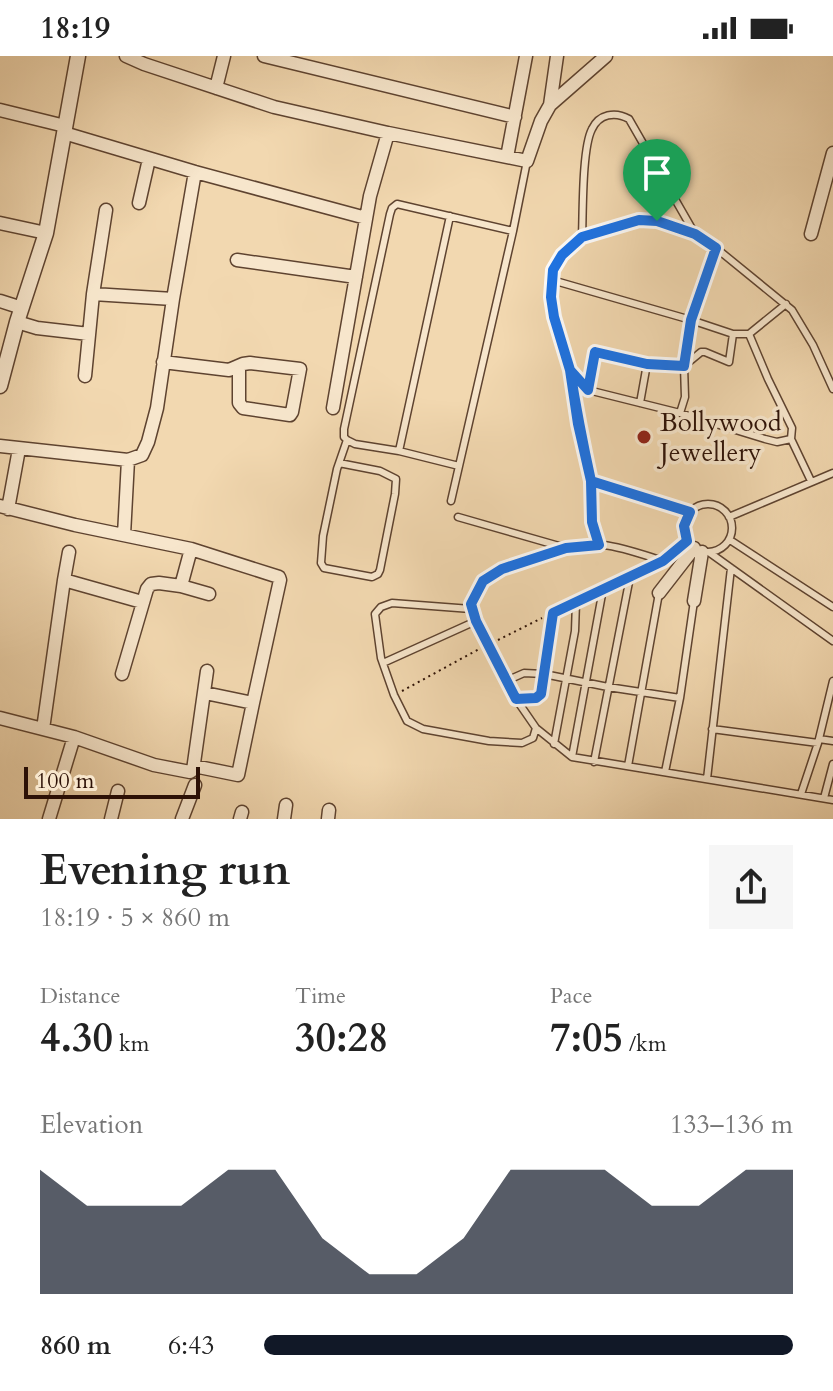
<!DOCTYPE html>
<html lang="en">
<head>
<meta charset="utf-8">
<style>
  body { margin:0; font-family:Cardo,serif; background:#f6f6f6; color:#222; height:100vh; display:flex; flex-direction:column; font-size:30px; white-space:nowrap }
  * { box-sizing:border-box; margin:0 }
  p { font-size:26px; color:#767676 }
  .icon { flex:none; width:44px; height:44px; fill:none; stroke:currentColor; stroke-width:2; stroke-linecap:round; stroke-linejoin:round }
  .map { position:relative; height:763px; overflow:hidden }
  .drawer { display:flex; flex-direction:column; background:#fff; flex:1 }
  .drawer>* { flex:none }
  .scale { position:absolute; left:24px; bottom:20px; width:176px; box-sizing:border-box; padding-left:8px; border:4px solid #2d1106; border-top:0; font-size:22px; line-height:28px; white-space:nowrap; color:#2d1106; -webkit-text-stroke:6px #f7e6cc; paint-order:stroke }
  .pin { position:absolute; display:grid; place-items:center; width:68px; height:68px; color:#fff; margin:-82px -34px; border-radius:50% 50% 50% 0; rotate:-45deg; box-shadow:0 0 8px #0007 }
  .pin .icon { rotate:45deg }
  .round { display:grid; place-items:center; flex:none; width:84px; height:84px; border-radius:0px; background:#f6f6f6 }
  .summary { display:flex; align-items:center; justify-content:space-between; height:136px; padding:0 40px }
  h1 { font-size:44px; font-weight:600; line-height:60px }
  .metrics { display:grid; grid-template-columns:repeat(3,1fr); gap:12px; height:136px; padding:8px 40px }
  .metrics div { display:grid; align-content:center }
  .metrics b { font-size:40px; font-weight:600 }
  .metrics small { font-size:22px; font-weight:400 }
  .metrics p { font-size:22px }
  .chart { height:224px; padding:16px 40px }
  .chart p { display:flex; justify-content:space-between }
  .chart svg { width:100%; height:144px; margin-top:8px; fill:#111827; opacity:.7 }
  ul { padding:0 40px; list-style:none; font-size:26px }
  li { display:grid; grid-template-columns:128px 96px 1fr; align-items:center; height:60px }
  li i { height:20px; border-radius:10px; background:#111827 }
  .status { display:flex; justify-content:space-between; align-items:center; height:56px; padding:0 40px; background:#fff; direction:ltr }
  .status svg { height:22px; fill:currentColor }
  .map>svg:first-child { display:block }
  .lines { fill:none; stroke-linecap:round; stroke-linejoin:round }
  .service-casing { stroke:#5e4330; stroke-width:9 }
  .minor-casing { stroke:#5e4330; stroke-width:15 }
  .tertiary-casing { stroke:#5e4330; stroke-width:17 }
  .path { stroke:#2d1106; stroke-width:2; stroke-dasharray:2 4; stroke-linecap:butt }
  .service { stroke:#f7e6cc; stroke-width:6 }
  .minor { stroke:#f7e6cc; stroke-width:12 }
  .tertiary { stroke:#f7e6cc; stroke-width:14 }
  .route-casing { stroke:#fff; stroke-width:16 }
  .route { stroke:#1a73e8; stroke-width:10 }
  .poi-dot { fill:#8f2418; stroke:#f7e6cc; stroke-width:3 }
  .labels { text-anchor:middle; stroke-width:7; stroke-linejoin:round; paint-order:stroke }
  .poi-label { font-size:26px; fill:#2d1106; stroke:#f7e6cc; text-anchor:start }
</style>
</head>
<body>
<div class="status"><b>18:19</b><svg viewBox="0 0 49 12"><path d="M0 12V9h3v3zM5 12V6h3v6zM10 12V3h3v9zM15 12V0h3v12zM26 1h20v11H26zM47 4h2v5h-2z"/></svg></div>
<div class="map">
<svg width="833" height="763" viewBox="0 0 833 763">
  <rect width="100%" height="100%" fill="#f2d8b0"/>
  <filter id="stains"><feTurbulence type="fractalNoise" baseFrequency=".0025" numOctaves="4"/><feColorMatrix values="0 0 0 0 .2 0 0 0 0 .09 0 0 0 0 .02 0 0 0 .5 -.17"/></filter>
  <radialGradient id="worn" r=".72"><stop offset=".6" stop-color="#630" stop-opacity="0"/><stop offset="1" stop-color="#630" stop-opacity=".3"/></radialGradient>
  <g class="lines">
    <g class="service-casing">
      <path id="service" d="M582,181c1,-25 0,-89 10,-108 7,-15 23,-18 37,-10l66,115
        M552,224l139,40 42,14
        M749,278l19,45 24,49 -1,11
        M570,314l18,20 92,23 85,26 12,3 14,-3 20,42
        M588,334l7,-38 52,12 37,2 7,-46 25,-72
        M640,347l7,-39
        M680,357l5,-16 -1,-31 17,-14h4l24,10 4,-28h16l37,-30
        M399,395l51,-235
        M339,407l41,8 16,8 -1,15 -15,76 -2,4 -6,3 -48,-9 -3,-5 2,-27 14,-67 10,-29
        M459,410l-60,-15 -44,-7 -8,-4 -3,-3v-8l46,-215 2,-6 5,-4 116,27
        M591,425l99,31
        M451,445l62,-270 14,-70
        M684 472a24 24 0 1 1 48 0a24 24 0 1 1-48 0Z
        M458,461l108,31
        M729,461l104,-44
        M730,484l103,67
        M687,485l-24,20c-19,-6 -40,-14 -60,-16 -26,-2 -102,18 -119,36 -6,7 -12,20 -13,28l45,90 20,29 36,29 261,43
        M599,489l-7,-23 -1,-41 -13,-57 -8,-54 -16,-53 -3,-20 2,-27 9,-15 20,-18 57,-17 18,1 38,13 21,14 76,62 21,35 20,44
        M710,497l123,88
        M471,553l-79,-6 -11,4 -6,7 6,44 13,37 13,26 16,8 66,12 33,2 11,-5 3,-10
        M383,607l93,-42
        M506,625l18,-8 20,1 64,13 72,11
        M516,643l20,-1 5,-4 12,-81
        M712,673l106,14
        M819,683l14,2
        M554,688l21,-113 1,-29
        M572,701l31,-168
        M594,706l36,-185
        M628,710l31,-173
        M665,716l15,-74 14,-97
        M707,723l24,-211
        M801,738l17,-51 15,-62
        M824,742l9,-34"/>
    </g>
    <g class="minor-casing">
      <path id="minor" d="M126,0l18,8 130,43 114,26
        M264,0l251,61
        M216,32l8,-32
        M550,49l7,-49
        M0,54l65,16
        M64,77l131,39 171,46
        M507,101l19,-101
        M139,147l10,-44
        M106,154l-13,84 80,5
        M0,167l46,10
        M811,178l22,-81
        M237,204l119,17
        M0,245l22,7
        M17,266l20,6 52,6
        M163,306l66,8 14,-6 7,-1 50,6 -8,43 -2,3 -47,-7 -4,-5v-37
        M85,320l8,-82
        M333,352l37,-212 18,-63 139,28 14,-40 9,-16 56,-49
        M0,390l128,14 14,-5 6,-13 9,-34 16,-109 22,-127
        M0,450l75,19 116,24 88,28 1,3 -27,123 -48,-10
        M8,453l11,-60
        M124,479l4,-75
        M64,524l5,-28
        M181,530l28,8
        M659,537l35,-45
        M694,545l8,-49
        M122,618l25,-85 4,-5 8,-1 22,3 10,-37
        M0,662l74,19 80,28 36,7 3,-2 14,-99
        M43,673l21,-149 78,22
        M194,710l44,9 15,-72
        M49,763l25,-82
        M111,763l7,-28
        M182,763l13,-34
        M240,763l2,-7
        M284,763l2,-14
        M328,763l1,-9"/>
    </g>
    <g class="tertiary-casing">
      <path id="tertiary" d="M0,330l17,-64 29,-89 32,-177"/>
    </g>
    <path class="path" d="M638,517l13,-6
      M498,584l44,-22
      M402,635l79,-43"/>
    <use href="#service" class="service"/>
    <use href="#minor" class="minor"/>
    <use href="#tertiary" class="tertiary"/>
  </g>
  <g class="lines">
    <g class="route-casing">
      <path id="route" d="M657,165l-18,-1 -57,17 -20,18 -9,15 -2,27 3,20 16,53 8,54 13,57 1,41 7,23 -33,3 -64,21 -19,12 -12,23 5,17 40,78 20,-1 5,-4 12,-81 110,-52 24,-20 -3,-15 6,-14 -99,-31c-8,-37 -15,-73 -21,-111l18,20 7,-38 52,12 37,2 7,-46 25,-72 -21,-14 -38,-13"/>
    </g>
    <use href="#route" class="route"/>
  </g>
  <circle class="poi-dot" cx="644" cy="381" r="8"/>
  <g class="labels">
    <g class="poi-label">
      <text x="660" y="375">Bollywood<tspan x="660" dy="30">Jewellery</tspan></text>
    </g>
  </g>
  <rect width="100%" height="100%" filter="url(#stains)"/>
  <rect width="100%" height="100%" fill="url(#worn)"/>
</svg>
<div class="scale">100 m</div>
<div class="pin" style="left:657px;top:165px;background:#1e9e55"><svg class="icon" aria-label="arrive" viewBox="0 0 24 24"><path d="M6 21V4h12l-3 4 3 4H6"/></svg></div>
</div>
<section class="drawer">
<div class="summary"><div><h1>Evening run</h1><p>18:19 · 5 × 860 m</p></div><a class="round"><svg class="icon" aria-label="share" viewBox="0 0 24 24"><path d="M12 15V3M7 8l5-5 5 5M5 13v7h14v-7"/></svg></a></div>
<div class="metrics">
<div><p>Distance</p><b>4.30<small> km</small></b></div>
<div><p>Time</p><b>30:28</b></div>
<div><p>Pace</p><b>7:05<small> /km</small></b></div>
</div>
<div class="chart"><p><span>Elevation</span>133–136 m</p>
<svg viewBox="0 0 160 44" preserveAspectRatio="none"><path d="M0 44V6L10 17L20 17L30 17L40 6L50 6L60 27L70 38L80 38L90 27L100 6L110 6L120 6L130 17L140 17L150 6L160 6V44z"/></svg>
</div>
<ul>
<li><b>860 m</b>6:43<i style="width:100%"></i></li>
</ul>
</section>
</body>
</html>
